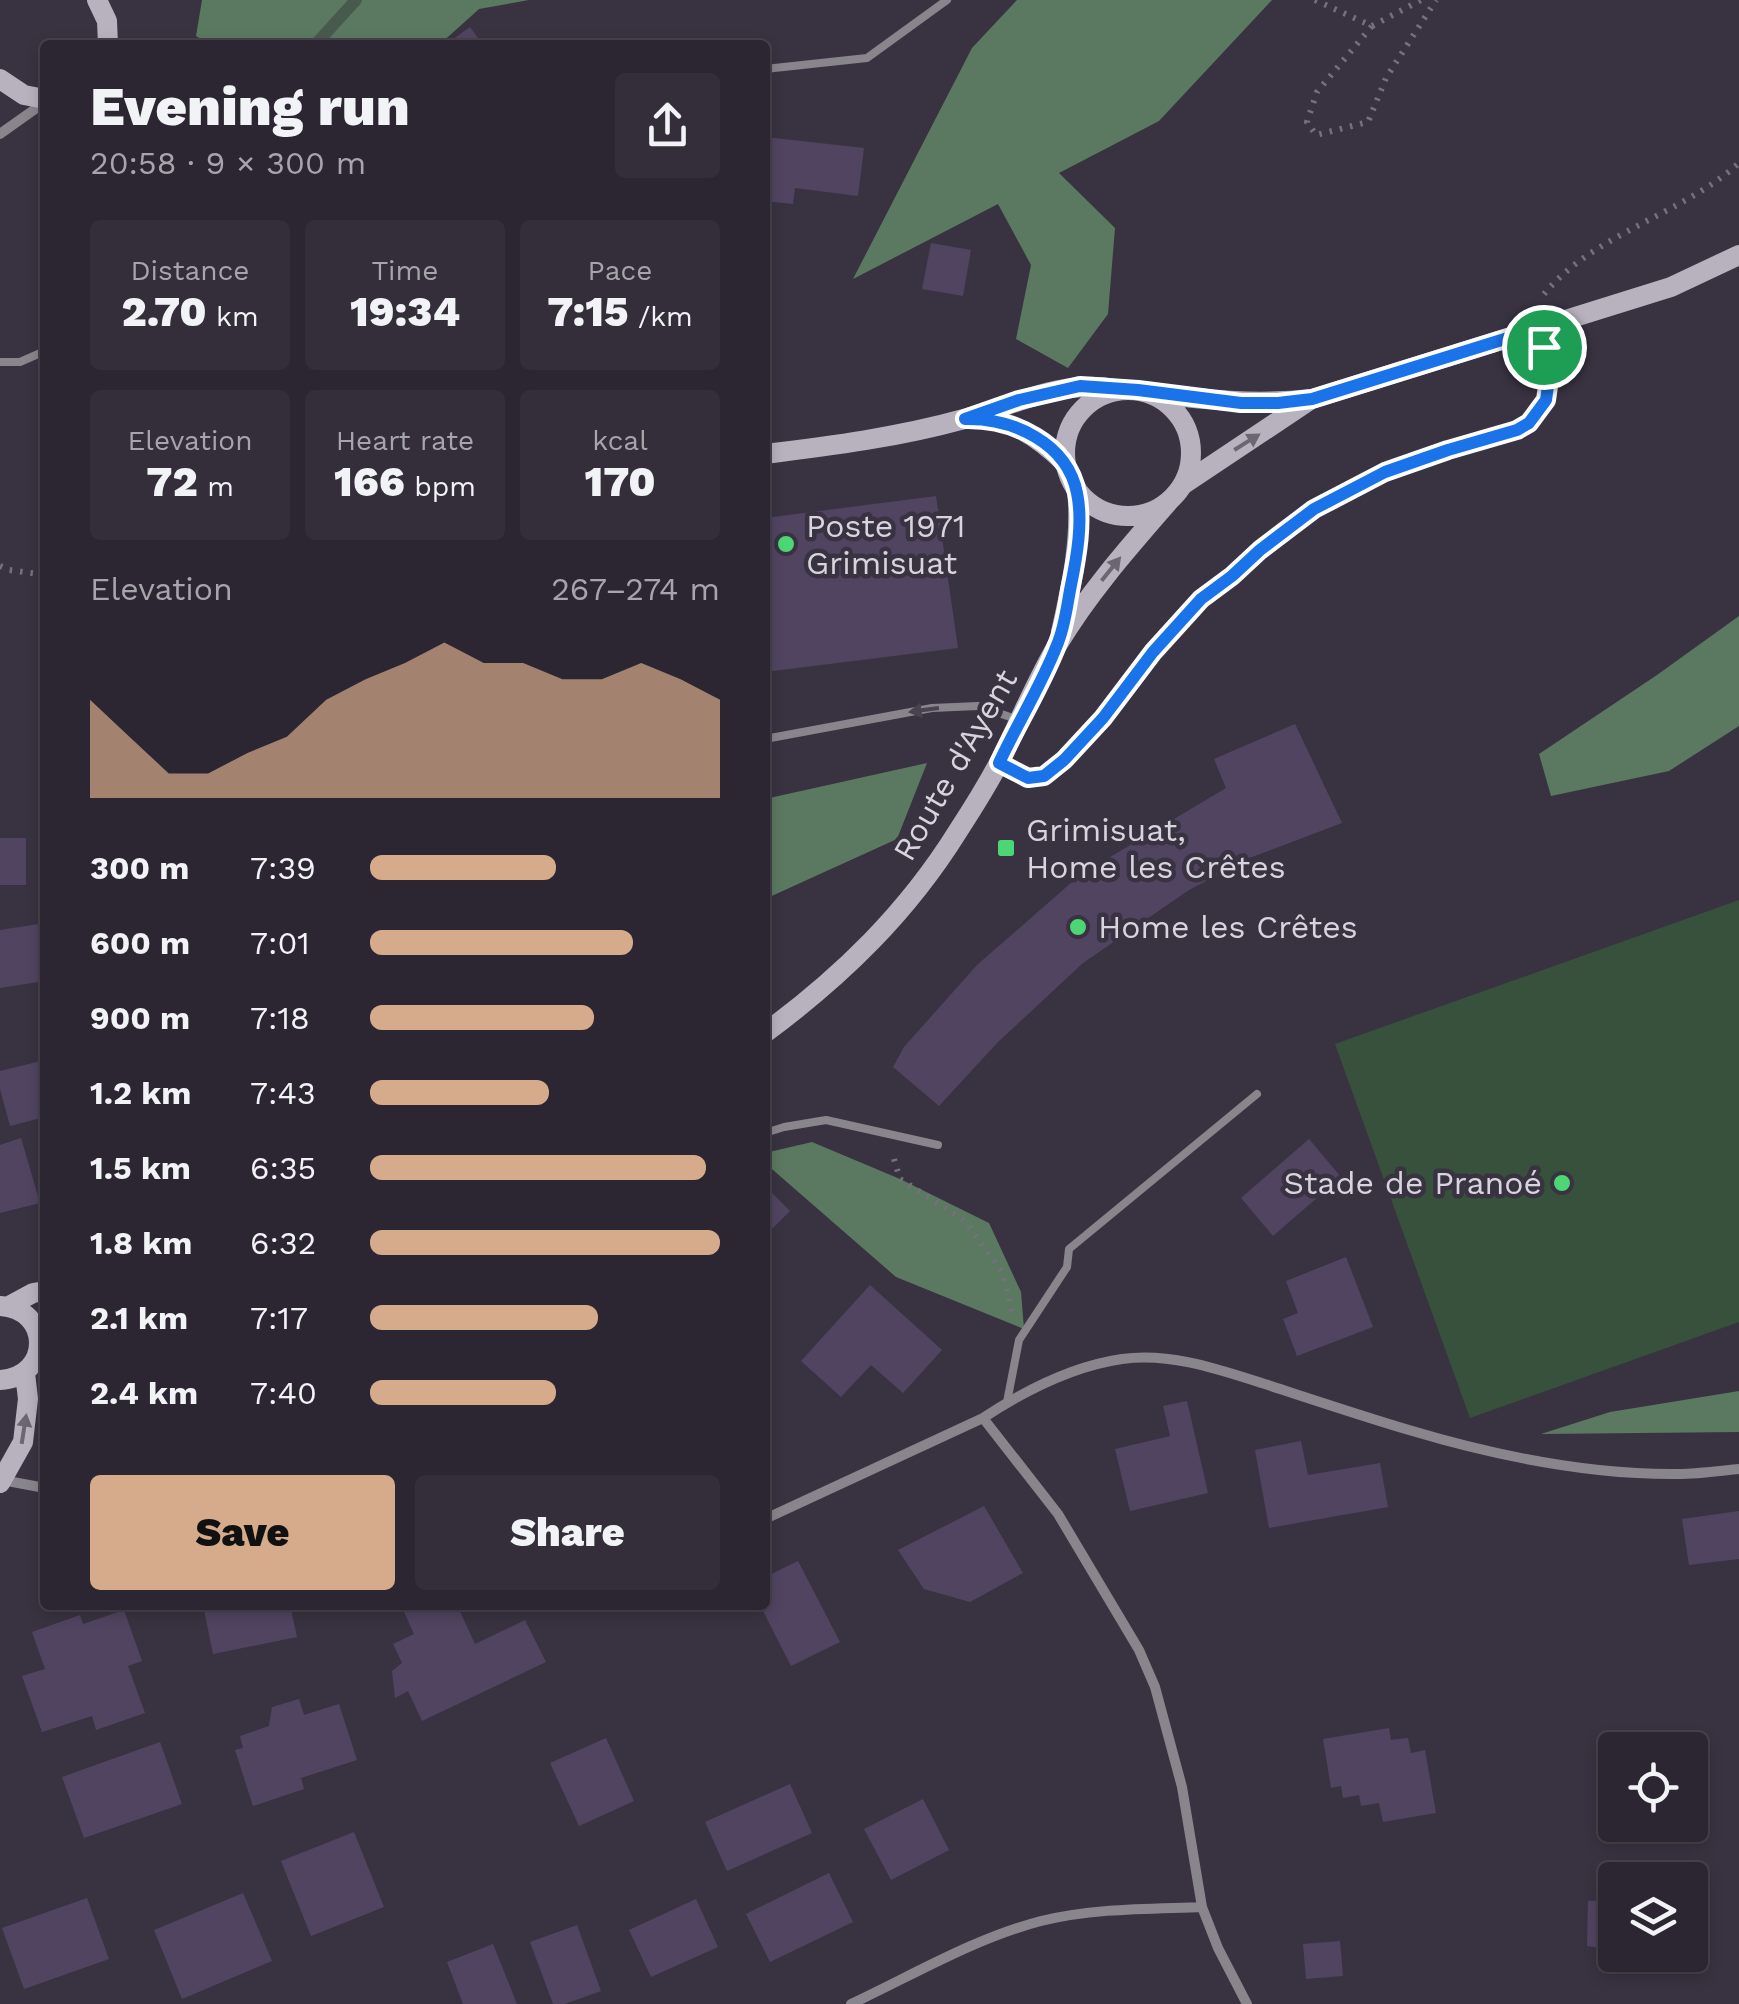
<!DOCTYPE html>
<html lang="en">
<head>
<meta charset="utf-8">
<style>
  body { margin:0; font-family:"Work Sans",sans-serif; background:#332e39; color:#f1f3f6; height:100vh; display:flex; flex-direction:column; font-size:38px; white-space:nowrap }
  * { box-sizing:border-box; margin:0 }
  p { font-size:32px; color:#a6a5ab }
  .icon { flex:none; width:55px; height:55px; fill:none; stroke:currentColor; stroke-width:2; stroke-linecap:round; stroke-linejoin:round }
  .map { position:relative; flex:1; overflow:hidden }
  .panel { position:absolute; left:40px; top:40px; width:730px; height:1570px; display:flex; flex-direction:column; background:#2b2631; border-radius:10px; box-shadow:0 5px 15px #0003,0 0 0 2px #47434d }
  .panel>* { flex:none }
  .fabs { position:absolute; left:1598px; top:1732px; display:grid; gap:20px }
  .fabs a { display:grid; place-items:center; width:110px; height:110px; border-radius:10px; background:#2b2631; box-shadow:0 5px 15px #0003,0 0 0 2px #47434d; font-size:50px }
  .pin { position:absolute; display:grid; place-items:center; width:85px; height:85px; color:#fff; margin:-42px; border:5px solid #fff; border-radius:50%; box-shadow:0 2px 10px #0007 }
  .round { display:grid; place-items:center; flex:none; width:105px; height:105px; border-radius:10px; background:#332e39 }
  .head { display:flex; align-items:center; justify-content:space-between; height:170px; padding:0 50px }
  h1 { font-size:55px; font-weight:800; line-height:75px }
  .metrics { display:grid; grid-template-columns:repeat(3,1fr); gap:15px; height:170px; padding:10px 50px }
  .metrics div { display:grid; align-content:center; border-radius:10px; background:#332e39; text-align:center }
  .metrics b { font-size:42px; font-weight:800 }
  .metrics small { font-size:28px; font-weight:400 }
  .metrics p { font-size:28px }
  .chart { height:280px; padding:20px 50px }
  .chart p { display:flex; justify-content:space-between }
  .chart svg { width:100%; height:180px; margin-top:10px; fill:#d6ab8b; opacity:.7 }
  .cta { display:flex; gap:20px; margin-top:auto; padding:20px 50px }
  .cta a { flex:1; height:115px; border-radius:10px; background:#d6ab8b; color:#111; font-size:40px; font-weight:800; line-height:115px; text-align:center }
  .cta a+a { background:#332e39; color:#f1f3f6 }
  ul { padding:0 50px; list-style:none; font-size:32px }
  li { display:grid; grid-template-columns:160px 120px 1fr; align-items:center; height:75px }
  li i { height:25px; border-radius:12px; background:#d6ab8b }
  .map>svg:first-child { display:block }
  .green { fill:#37513c }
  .forest { fill:#5b7961 }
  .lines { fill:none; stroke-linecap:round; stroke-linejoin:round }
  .stream { stroke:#485a4e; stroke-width:12 }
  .building { fill:#514461 }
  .path { stroke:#75707c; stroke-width:6; stroke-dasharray:2.5 8; stroke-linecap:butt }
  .lane { stroke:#88858d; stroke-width:8 }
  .street { stroke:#88858d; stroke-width:10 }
  .secondary { stroke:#b7b2be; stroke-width:20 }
  .oneway { fill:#6b6673 }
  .oneway2 { fill:#494350 }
  .route-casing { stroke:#fff; stroke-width:20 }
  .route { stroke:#1a73e8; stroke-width:12 }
  .poi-dot { fill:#4dd676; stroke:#393341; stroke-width:4 }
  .labels { text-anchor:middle; stroke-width:9; stroke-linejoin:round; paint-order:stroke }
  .poi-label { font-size:32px; fill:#d8d4dd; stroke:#393341; text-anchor:start }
  .street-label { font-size:32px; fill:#d8d4dd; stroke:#393341 }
</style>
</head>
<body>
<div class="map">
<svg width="1739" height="2004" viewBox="0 0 1739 2004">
  <rect width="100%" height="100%" fill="#393341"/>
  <path class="green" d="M1739,900v422l-269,96 -135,-374z"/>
  <path class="forest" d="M202,0h327l-50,9 -40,36h-228l-15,-9z
    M1017,0h255l-113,121 -100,52 56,55 -7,86 -40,54 -52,-29 15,-74 -33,-61 -145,75 119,-231z
    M1739,616v110l-70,45 -118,25 -12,-42 118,-79z
    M927,763l-30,76 -132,60v-100z
    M812,1142l88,37 89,44 32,69 3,37 -128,-52 -131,-114v-10z
    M1739,1391v41l-198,2 69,-22z"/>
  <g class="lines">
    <path class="stream" d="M315,45l41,-45"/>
  </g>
  <path class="building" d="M470,27l13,18h-38z
    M765,137l99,11 -6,48 -63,-8 -2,16 -28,-3z
    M931,243l40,7 -8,46 -41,-7z
    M936,496l22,152 -193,24v-154z
    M1295,724l47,99 -90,34 -63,33 -106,73 -86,80 -58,63 -46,-39 11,-20 73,-82 103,-90 146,-87 -12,-29z
    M0,838h26v47h-26z
    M45,923v58l-45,7v-58z
    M45,1060v57l-35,9 -10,-37v-18z
    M21,1138l19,65 -40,10v-68z
    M1309,1139l32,38 -68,59 -32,-38z
    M765,1186l25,25 -25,25z
    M1346,1257l27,70 -76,29 -14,-37 15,-6 -12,-32z
    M870,1285l72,65 -39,43 -32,-28 -30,32 -40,-36z
    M1187,1401l21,92 -78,18 -15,-62 55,-13 -7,-30z
    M1301,1441l7,34 72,-12 8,44 -119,21 -14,-78z
    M984,1506l39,67 -53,29 -46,-13 -26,-39z
    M1739,1511v48l-50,6 -7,-46z
    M798,1561l42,81 -49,24 -31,-61h5v-28z
    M203,1605h87l7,32 -84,17z
    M420,1605h37l18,39 50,-24 21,42 -124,59 -14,-30 -13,7 -3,-27 10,-8 -9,-19 21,-10 -10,-22z
    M124,1610l18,51 -14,5 17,47 -49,17 -4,-14 -50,16 -20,-56 23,-7 -13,-37 48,-17 3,9z
    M299,1699l5,16 35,-11 18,56 -56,18 3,11 -51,17 -18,-56 8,-2 -3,-12 29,-10 3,-19z
    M1389,1728l2,12 17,-2 3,15 14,-3 11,63 -53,9 -4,-19 -18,3 -2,-11 -16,3 -2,-12 -10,2 -8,-49z
    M606,1738l28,63 -55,25 -29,-63z
    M160,1742l22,62 -98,34 -22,-61z
    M1598,1761h17v46h-16z
    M1690,1761h14v46h-14z
    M790,1784l22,49 -85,38 -22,-49z
    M923,1799l26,51 -58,30 -27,-51z
    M354,1832l30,75 -73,29 -30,-75z
    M829,1873l24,49 -83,40 -24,-48z
    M243,1893l29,68 -90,38 -28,-69z
    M87,1898l22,61 -85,30 -22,-61z
    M696,1899l22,48 -67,30 -22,-47z
    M1615,1900v50l-28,-4 1,-45z
    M577,1925l24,66 -36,13h-12l-23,-62z
    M1340,1941l3,35 -37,3 -3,-35z
    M493,1944l24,60h-54l-16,-42z"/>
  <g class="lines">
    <path class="path" d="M1315,0l57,26 -55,66 -10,30 9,13 52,-13 18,-44 50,-78
      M1372,26l49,-26
      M1544,294c52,-62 136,-78 195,-131
      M0,566l9,4 36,5
      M894,1159l6,20 65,42 37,51 10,40"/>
    <path class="lane" d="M765,69l102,-11 80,-58
      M0,362h20l25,-11
      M765,739l167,-31 46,-2 41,14
      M999,763l29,15 17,-1 19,-16 39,-43 50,-66 48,-53 31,-23 29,-26 53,-41 71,-37 63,-22 69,-20 12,-7 17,-23 4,-28 -10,-44
      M765,1133l19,-6 42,-7 112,25
      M1007,1402l12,-62 48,-73 2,-18 188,-155"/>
    <path class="street" d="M0,134l45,-32
      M983,1418l75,96 81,136 16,37 27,100 20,120 16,41 29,56
      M2,1480l43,8
      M765,1519l218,-101c41,-27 90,-52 139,-59 51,-7 101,12 149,27 46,15 91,30 138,44 87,26 178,45 269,44 20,0 41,-3 61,-5
      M851,2004c62,-29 124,-66 190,-83 53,-13 108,-12 161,-14"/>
    <path class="secondary" d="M97,0l10,21 1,24
      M0,79l24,16 21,4
      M1065 453a63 63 0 1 1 126 0a63 63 0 1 1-126 0Z
      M1147,392c56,8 109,13 165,7l359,-112 68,-32
      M972,419c39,-2 67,19 94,45
      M765,454c66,-8 134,-17 199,-35 49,-14 99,-40 151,-30
      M1184,484l126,-84
      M1061,632c11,-48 21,-94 16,-143
      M765,1033c77,-57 142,-120 193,-202 15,-23 30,-47 43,-72 19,-38 35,-78 57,-115 31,-52 72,-98 112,-144
      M0,1306c52,3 52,71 0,74
      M9,1306l24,-13 12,-2
      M0,1483l23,-41 5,-43 -3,-26"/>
  </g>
  <defs><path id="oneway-solid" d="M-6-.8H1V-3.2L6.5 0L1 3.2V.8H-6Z" transform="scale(2.5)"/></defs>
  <g class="oneway">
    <use href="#oneway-solid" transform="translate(1247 442) rotate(-32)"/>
    <use href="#oneway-solid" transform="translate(1111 569) rotate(-51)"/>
    <use href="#oneway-solid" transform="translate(24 1429) rotate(-81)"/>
  </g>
  <use class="oneway2" href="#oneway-solid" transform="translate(924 710) rotate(172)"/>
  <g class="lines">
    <g class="route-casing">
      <path id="route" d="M1540,328l10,44 -4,28 -17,23 -12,7 -69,20 -63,22 -71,37 -54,41 -28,26 -31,23 -48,53 -50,66 -39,42 -20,16 -16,2 -29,-15c18,-39 42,-77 58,-118 8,-18 10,-40 14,-60 6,-29 12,-63 6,-92 -10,-50 -64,-75 -112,-74l54,-19 61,-14 58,4 103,13h37l34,-4z"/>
    </g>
    <use href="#route" class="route"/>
  </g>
  <g class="poi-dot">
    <circle cx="786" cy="544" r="10"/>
    <rect x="996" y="838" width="20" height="20" rx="5"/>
    <circle cx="1078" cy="927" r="10"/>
    <circle cx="1562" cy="1183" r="10"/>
  </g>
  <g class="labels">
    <g class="poi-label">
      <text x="806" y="537">Poste 1971<tspan x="806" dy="37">Grimisuat</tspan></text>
      <text x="1026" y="841">Grimisuat,<tspan x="1026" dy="37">Home les Crêtes</tspan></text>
      <text x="1098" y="938">Home les Crêtes</text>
      <text x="1542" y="1194" text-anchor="end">Stade de Pranoé</text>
    </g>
    <g class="street-label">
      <text transform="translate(955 765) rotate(-60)" y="11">Route d'Ayent</text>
    </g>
  </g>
</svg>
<div class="fabs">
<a><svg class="icon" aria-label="locate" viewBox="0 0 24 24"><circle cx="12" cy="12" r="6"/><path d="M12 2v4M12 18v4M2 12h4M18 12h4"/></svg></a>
<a><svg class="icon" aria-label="layers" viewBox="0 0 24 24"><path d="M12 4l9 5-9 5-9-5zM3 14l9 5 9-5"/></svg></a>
</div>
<div class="pin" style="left:1544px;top:347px;background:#1e9e55"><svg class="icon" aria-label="arrive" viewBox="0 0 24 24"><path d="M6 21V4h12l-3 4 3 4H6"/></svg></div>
<section class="panel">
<div class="head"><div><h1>Evening run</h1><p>20:58 · 9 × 300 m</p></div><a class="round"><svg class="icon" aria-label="share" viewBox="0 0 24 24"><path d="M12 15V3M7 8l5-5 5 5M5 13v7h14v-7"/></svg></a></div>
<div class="metrics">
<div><p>Distance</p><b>2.70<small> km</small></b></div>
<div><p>Time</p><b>19:34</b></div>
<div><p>Pace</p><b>7:15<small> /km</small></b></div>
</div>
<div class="metrics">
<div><p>Elevation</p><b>72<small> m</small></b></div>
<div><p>Heart rate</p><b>166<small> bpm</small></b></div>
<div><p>kcal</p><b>170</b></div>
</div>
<div class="chart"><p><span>Elevation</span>267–274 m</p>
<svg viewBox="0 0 160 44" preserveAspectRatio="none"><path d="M0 44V20L10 29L20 38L30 38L40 33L50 29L60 20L70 15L80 11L90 6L100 11L110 11L120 15L130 15L140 11L150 15L160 20V44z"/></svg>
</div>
<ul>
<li><b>300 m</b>7:39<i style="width:53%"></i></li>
<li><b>600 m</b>7:01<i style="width:75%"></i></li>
<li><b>900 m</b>7:18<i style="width:64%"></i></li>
<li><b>1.2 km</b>7:43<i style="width:51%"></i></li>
<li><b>1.5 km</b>6:35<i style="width:96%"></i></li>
<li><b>1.8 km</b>6:32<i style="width:100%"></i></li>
<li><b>2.1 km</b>7:17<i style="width:65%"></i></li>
<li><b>2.4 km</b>7:40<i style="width:53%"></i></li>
</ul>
<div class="cta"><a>Save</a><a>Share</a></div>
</section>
</div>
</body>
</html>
